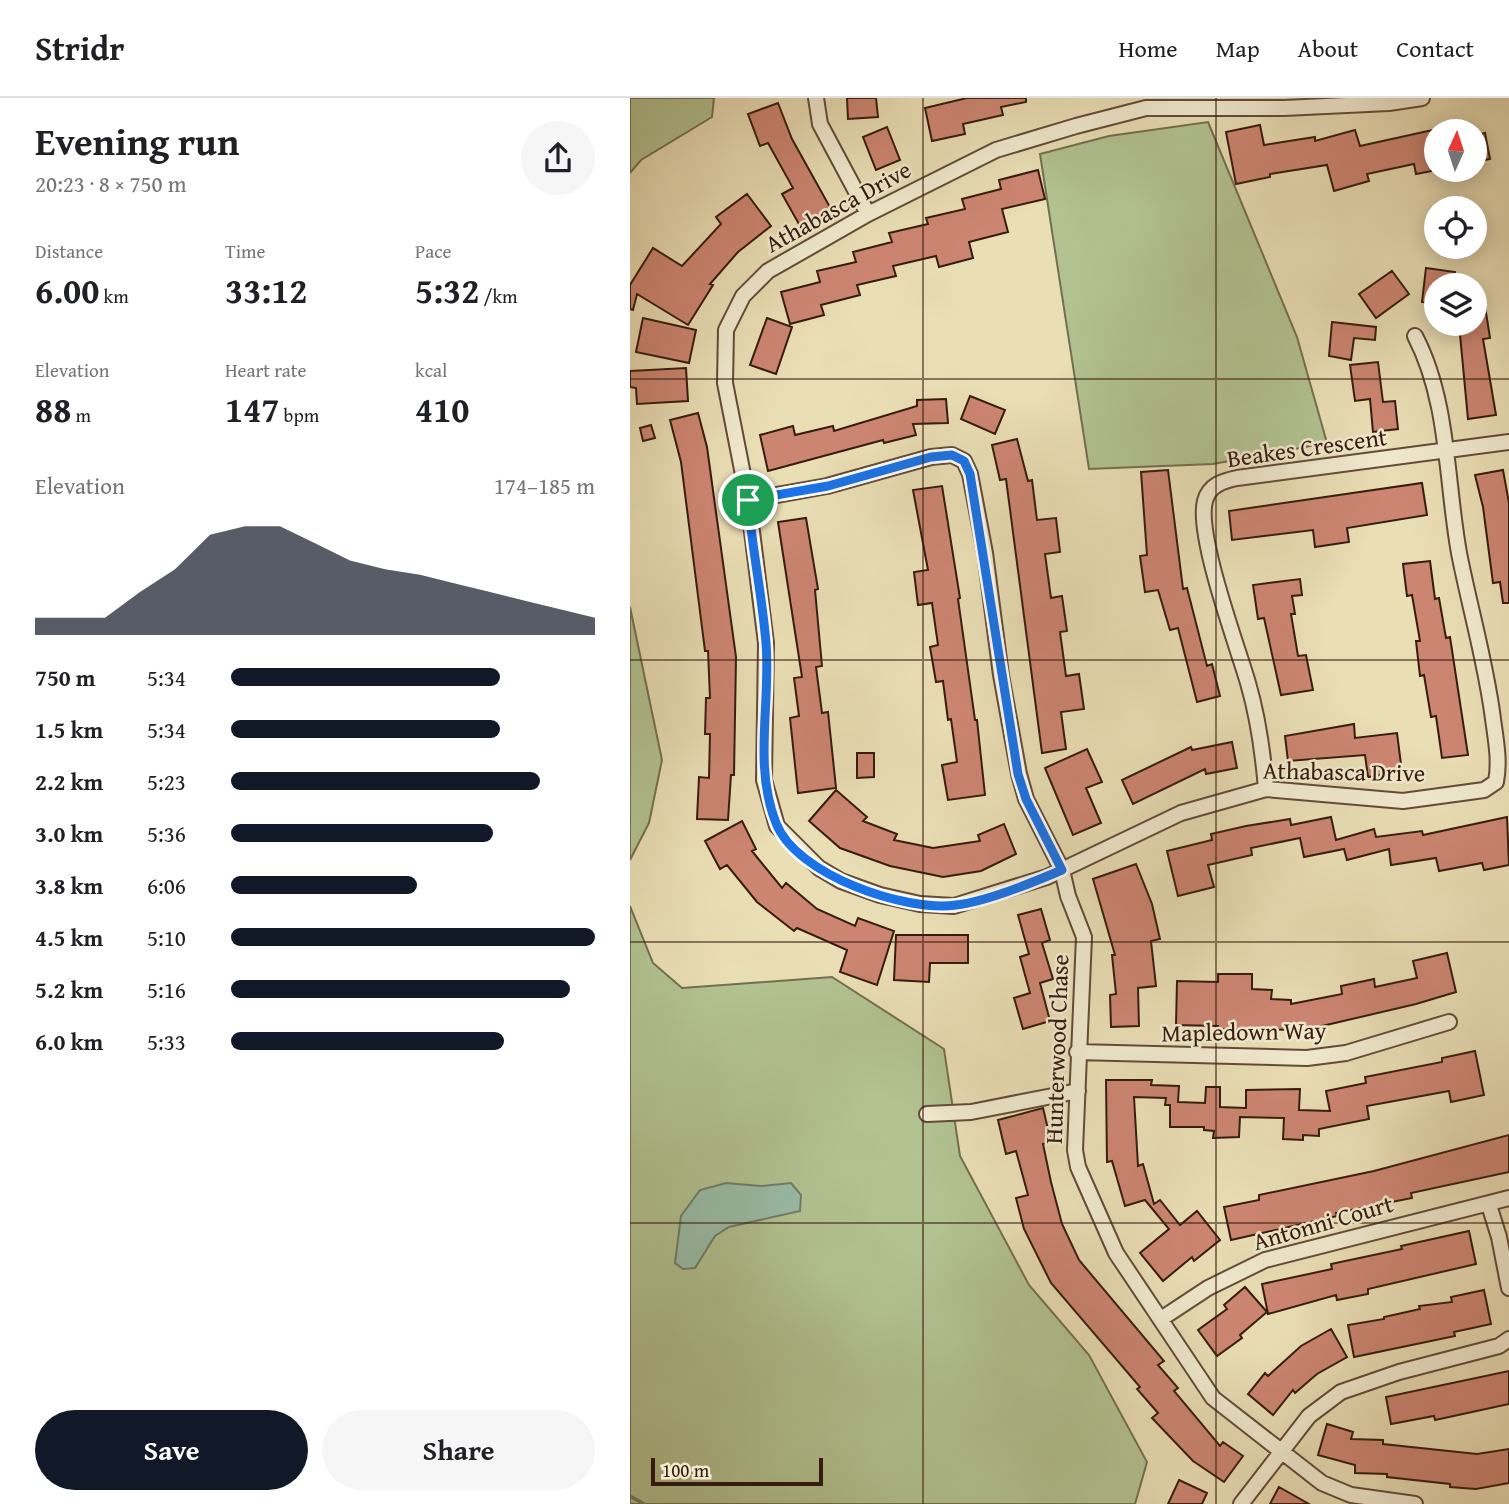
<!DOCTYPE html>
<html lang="en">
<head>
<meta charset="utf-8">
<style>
  body { margin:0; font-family:"Gentium Book Plus",serif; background:#f6f6f6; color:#202124; height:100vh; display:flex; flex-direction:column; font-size:26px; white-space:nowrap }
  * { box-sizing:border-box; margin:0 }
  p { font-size:23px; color:#757577 }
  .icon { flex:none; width:38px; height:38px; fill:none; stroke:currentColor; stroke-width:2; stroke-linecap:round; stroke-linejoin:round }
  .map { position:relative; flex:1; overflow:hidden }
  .sheet { display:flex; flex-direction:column; background:#fff; width:630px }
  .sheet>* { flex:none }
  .needle { width:46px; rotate:3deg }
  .buttons { position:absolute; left:794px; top:21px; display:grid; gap:14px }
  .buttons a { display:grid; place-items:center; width:63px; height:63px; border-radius:50%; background:#fff; box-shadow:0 4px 18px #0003; font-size:35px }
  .scale { position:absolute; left:21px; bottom:18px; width:172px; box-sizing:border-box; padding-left:7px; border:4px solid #361c0e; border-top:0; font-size:19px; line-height:24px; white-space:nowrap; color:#361c0e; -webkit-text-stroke:5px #f1eacf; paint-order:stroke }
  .pin { position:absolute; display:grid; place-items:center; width:60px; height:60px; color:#fff; margin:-30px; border:4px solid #fff; border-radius:50%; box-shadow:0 2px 7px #0007 }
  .round { display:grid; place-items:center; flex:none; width:74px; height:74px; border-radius:37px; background:#f6f6f6 }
  .head { display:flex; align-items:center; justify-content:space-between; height:119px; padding:0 35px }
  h1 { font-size:38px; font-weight:800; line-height:52px }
  .figures { display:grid; grid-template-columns:repeat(3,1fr); gap:10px; height:119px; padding:7px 35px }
  .figures div { display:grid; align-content:center }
  .figures b { font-size:35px; font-weight:800 }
  .figures small { font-size:19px; font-weight:400 }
  .figures p { font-size:19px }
  .chart { height:196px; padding:14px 35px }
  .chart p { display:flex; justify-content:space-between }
  .chart svg { width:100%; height:126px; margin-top:7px; fill:#111827; opacity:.7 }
  .action { display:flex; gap:14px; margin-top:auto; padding:14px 35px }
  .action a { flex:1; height:80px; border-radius:42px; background:#111827; color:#fff; font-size:28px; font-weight:800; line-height:80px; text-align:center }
  .action a+a { background:#f6f6f6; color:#202124 }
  ul { padding:0 35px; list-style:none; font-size:23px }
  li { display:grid; grid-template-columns:112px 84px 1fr; align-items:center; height:52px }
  li i { height:18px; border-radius:9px; background:#111827 }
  header { display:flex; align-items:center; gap:42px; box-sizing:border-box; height:98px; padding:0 35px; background:#fff; border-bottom:2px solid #e0e0e0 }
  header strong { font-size:33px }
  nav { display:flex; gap:38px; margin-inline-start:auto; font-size:24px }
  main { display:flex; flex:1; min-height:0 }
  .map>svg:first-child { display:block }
  .green { fill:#b2c291; stroke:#746f50; stroke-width:2 }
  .water { fill:#99bda8; stroke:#717d6a; stroke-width:2 }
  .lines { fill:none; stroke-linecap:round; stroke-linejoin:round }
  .stream { stroke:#717d6a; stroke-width:3.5 }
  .building { fill:#cc8571; stroke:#361c0e; stroke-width:2 }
  .minor-casing { stroke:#634c38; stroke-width:18 }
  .minor { stroke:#f1eacf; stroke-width:14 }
  .route-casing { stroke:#fff; stroke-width:14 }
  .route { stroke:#1a73e8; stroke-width:9 }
  .grid { fill:none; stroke:#361c0e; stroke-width:2; stroke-opacity:0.55 }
  .labels { text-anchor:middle; stroke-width:5; stroke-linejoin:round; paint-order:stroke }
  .street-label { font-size:24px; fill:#361c0e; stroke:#f1eacf }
</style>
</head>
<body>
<header>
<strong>Stridr</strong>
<nav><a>Home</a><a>Map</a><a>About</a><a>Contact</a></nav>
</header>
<main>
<section class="sheet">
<div class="head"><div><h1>Evening run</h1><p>20:23 · 8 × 750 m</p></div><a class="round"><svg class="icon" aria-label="share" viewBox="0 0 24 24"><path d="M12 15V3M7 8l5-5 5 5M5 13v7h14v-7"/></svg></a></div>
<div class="figures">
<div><p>Distance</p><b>6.00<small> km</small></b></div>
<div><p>Time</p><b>33:12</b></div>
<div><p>Pace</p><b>5:32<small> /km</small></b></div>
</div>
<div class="figures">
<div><p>Elevation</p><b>88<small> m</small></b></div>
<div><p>Heart rate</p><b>147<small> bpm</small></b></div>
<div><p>kcal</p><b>410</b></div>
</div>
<div class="chart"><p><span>Elevation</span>174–185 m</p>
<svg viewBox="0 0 160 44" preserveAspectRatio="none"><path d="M0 44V38L10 38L20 38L30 29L40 21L50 9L60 6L70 6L80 12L90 18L100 21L110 23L120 26L130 29L140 32L150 35L160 38V44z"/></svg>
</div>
<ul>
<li><b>750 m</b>5:34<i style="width:74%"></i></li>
<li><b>1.5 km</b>5:34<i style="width:74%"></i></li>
<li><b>2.2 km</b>5:23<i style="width:85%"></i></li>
<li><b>3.0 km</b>5:36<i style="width:72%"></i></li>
<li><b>3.8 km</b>6:06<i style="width:51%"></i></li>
<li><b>4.5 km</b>5:10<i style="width:100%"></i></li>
<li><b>5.2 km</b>5:16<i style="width:93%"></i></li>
<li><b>6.0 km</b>5:33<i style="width:75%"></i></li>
</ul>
<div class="action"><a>Save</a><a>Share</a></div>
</section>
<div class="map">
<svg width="879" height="1406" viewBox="0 0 879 1406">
  <rect width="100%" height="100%" fill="#eadeb5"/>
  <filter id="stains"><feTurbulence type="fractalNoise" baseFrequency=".00286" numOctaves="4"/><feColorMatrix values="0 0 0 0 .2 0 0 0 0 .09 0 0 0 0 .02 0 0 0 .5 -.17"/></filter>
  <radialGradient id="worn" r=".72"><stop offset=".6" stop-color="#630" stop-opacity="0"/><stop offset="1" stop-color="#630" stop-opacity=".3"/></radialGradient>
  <path class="green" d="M0,0h84l-2,19 -71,43 -11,13z
    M578,24l89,215 30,106 -114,21 -124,5 -49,-315 69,-18z
    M0,509l32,153 -13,63 -19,37z
    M0,808l23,57 29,25 150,-11 112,72 16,107 69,129 60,70 58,107 -12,42h-505z"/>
  <path class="water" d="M96,1085l35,3 30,-3 10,12 -1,16 -71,16 -14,9 -20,32 -12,1 -8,-6 6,-47 19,-26z"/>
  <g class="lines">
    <path class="stream" d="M0,1398l14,8"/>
  </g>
  <path class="building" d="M217,0h29l2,19 -30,2z
    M337,0h59v4l-25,5 2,8 -40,9 2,10 -33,7 -7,-33z
    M148,5l14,36 39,70 -31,17 -18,-32 11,-6 -25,-45 -8,3 -12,-32z
    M630,27l4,20 51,-8v4l40,-11 5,16 77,-17v41l-21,4 -2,-10 -47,10 2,7 -35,10 -7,-26 -57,9v3l-34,7 -10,-52z
    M257,29l13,33 -24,10 -13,-33z
    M855,35l5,26 -15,3v-27z
    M408,72l7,29 -43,10 6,23 -39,10 4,16 -34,9 -3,-11 -43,10 3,10 -39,9 3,10 -39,10 3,10 -34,9 -9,-32 39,-10 -3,-11 39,-9 -3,-10 39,-10 -3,-9 39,-9 -2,-6 39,-9 -3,-10 39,-10 -2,-9z
    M117,96l24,32 -33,26 -28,32 3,1 -25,40 -51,-31 -4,16 -3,-1v-24l23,-37 29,18 39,-42 -5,-7z
    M796,170l29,4 -2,13h-16v19l-15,-2z
    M762,173l17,23 -33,24 -17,-24z
    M854,202l6,38 -7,1 13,76 -28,4 -9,-95h16v-22z
    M13,220l53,12 -7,33 -53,-11z
    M137,220l25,9 -16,47 -26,-9z
    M702,224l44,5 -1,13 -21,-2 -3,22 -22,-4z
    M748,264l5,40 12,-1 3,28 -25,3 -3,-33 -15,2 -5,-36z
    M56,270l2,33 -51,3 -1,-16 -6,-1v-16z
    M340,298l35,14 -10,24 -34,-15z
    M316,301l2,24 -35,1 3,11 -32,8 -1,-3 -115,31 -8,-36 33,-9 2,9 38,-9 1,5 83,-25v-6z
    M68,315l9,34 29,210 -2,118h-3l-3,45 -31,-1 2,-42 10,1 1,-44h-5l1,-36h4l-2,-47h-3l-24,-189 -11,-42z
    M21,327l4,13 -12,3 -3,-13z
    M387,341l11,42 4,-1 5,40 19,-2 4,34 -15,2 6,44 11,-2 5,35 -7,1 6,44 13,-2 5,35 -23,3 5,37 -24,4 -36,-274 -6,1 -8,-35z
    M538,372l15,119 4,-1 20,78 5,-2 8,32 -23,6 -19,-74 -8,2 -12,-40 -13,2 -5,-36 7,-1 -6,-83z
    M873,372l6,33v100h-6l-3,-21 -7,1 -10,-76 -8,-32z
    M792,385l5,32 -80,13 2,14 -34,5 -2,-17 -81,10 -3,-29z
    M312,388l18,112 -2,1 17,121h2l8,75 -37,5 -6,-35 15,-3 -6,-43 -3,1 -5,-39 -7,1 -6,-35 8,-2 -6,-42 -14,2 -4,-33 14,-2 -15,-80z
    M176,420l12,71 -3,1 7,76 -6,1 6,46 6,-1 8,76 -38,5 -8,-75 9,-2 -5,-38 8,-1 -24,-155z
    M800,463l5,38 4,-1 7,40 4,-1 18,118 -26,3 -6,-42 -5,1 -7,-42 -4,1 -4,-35h4l-8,-46 -5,1 -4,-32z
    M670,481l2,16 -10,1 3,18h-4l7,42 8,-1 7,35 -32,5 -17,-77 -6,1 -5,-34z
    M724,626l1,14 42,-5 5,39 -34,5 -3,-22 -77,6 -3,-25z
    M602,644l5,26 -31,6 -1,-5 -72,35 -11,-24 69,-33 1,3z
    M457,651l15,33 -16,6 15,35 -28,12 -28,-67z
    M227,655h17v24l-17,1z
    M206,692l31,27 -4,4 34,13 -3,6 39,8 47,-7 -2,-6 26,-11 12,30 -35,17 -38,6 -53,-11 -50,-18 -31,-27z
    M701,719l5,23 38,-11 2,8 46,-6 1,4 84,-18 2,48 -25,5 -2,-7 -43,8 -3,-13 -45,7 -2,-16 -42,11 -3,-11 -40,8 -4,-19 -49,10 1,7 -44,10 6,22 -36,9 -11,-45 45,-11 -1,-6 35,-8 44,-7 1,6z
    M112,723l14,28 -4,2 30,37 4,-5 31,26 38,17 3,-8 36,13 -17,54 -37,-13 7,-22 -50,-22 -3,3 -37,-29 -30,-37 -7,4 -15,-28z
    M506,766l16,40 8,35 -9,2 5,45 -18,2 1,38 -28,1 -1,-32 6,-1 -4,-39h3l-22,-76z
    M411,811l9,31 -8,3 11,36 -13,4 10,38 -27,8 -9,-31 16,-5 -10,-36 9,-3 -11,-39z
    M266,837h72v28h-38l-1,19 -35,-2z
    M817,855l9,39 -40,12 -111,26 -87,-1v-3l-42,-1 1,-44 41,1v-8h34v15l20,1 -1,9 20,1v4l51,-10 -1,-8 33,-7 1,8 42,-9 -4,-17z
    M845,953l9,44 -33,7 -2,-11 -82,15 2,13 -50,10v7l-16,-1v5l-20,-1 1,-21 -44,-1 -1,20 -26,1 1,-7 -10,-1v-3h-34v-22h-5l1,-7 -32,-1 4,69 5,-2 11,40 6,-4 20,25 17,-14 23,29 -26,21 -2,-4 -29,24 -23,-28 29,-24 -24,-29 -20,6 -13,-45 -5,1 -1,-82h46l-1,5 28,1 -1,16 27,1 1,-16h14v20l26,1v-18l54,-1 -1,21 31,1 -4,-20 40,-8 -1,-6 77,-15v-4z
    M413,1010l8,34 -8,2 8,38 11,42 17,36 85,101 -6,4 20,23 -4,3 46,55 3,-4 20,14 -19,26 -31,-21 -41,-43 6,-5 -21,-24 3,-2 -89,-104 -27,-54 -8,-31 12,-3 -12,-44 -10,3 -8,-34z
    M879,1037v37l-98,21 1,5 -76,15 1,3 -106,24 -7,-33 35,-7v-5l115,-24z
    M839,1133l7,33 -108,25v5l-31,6 -1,-5 -68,19 -6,-30 70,-15 -1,-5 71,-15 -1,-3z
    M615,1189l22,25 -27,23 2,3 -25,18 -19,-26 29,-21 -3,-4z
    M854,1192l7,34 -37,8 1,4 -101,21 -6,-32 36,-6v-2l36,-8 -1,-3 33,-4 -1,-5z
    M701,1231l16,28 -30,17 -22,19 -2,-3 -20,25 -25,-21 17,-21 3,3 33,-30z
    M879,1273v33l-74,16 -1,-4 -43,8 -5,-27z
    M697,1326l26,8 -2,7 32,1v4l94,10 32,-5v34l-33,6 -26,-2v-3l-63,-7v-3l-32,-1v-8l-37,-10z
    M549,1382l28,13 -5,11h-34z
    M649,1389l30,17h-39z"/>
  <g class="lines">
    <g class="minor-casing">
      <path id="minor" d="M186,0l4,26 48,90
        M785,238c34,65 31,145 44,217 11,56 27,110 34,166 3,22 7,42 3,63l-12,8 -81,11 -137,-12 -85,24 -134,64 -93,29 -34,-2 -40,-9 -39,-14 -22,-13 -42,-42 -13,-46 2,-137 -18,-143 -23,-117 1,-53 17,-34 25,-25 100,-57 128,-64 80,-24 70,-18h138l105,-5 33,-5
        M118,402l79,-14 104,-29 21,-2 12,6 6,13 15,79 16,122 18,99 7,25 36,71 6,26 16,41 -9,213 3,17 38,86 97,145 109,85 29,12 64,9
        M636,691c-3,-36 -8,-72 -18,-106 -11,-38 -52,-148 -43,-182 4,-16 18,-20 32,-23l272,-36
        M447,954l230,6 39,-5 103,-31
        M297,1016l44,-2 107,-21
        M859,1107l10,32 10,51
        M531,1221l47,-31 57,-28 244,-62
        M611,1406l68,-88 32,-24 58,-20 100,-26 10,-7"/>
    </g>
    <use href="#minor" class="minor"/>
  </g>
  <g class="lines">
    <g class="route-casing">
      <path id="route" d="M322,357l12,6 6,13 48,300 8,25 36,71c-28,12 -76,32 -106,35 -51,7 -160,-30 -180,-82 -23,-58 -5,-120 -10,-180 -4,-48 -14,-95 -18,-143l80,-14 103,-29z"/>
    </g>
    <use href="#route" class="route"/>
  </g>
  <path class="grid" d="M293,0v1406M586,0v1406M0,281h879M0,562h879M0,844h879M0,1125h879"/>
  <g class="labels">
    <g class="street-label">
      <text transform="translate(208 109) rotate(-29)" y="8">Athabasca Drive</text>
      <text transform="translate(677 350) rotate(-8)" y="8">Beakes Crescent</text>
      <text transform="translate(714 674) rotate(1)" y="8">Athabasca Drive</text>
      <text transform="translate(614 934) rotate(-1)" y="8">Mapledown Way</text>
      <text transform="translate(427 951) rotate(-88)" y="8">Hunterwood Chase</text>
      <text transform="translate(693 1125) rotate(-16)" y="8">Antonni Court</text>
    </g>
  </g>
  <rect width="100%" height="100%" filter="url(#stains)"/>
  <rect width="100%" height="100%" fill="url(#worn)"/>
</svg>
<div class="buttons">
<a><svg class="needle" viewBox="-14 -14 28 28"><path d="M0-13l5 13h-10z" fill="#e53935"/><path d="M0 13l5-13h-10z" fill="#757577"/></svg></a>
<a><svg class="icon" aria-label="locate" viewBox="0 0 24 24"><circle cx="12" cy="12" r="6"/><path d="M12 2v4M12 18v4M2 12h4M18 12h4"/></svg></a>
<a><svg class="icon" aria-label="layers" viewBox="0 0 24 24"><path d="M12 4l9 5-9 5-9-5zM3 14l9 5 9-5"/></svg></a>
</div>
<div class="scale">100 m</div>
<div class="pin" style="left:118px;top:402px;background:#1e9e55"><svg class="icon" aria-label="arrive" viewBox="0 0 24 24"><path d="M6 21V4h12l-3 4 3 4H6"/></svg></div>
</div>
</main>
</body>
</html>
